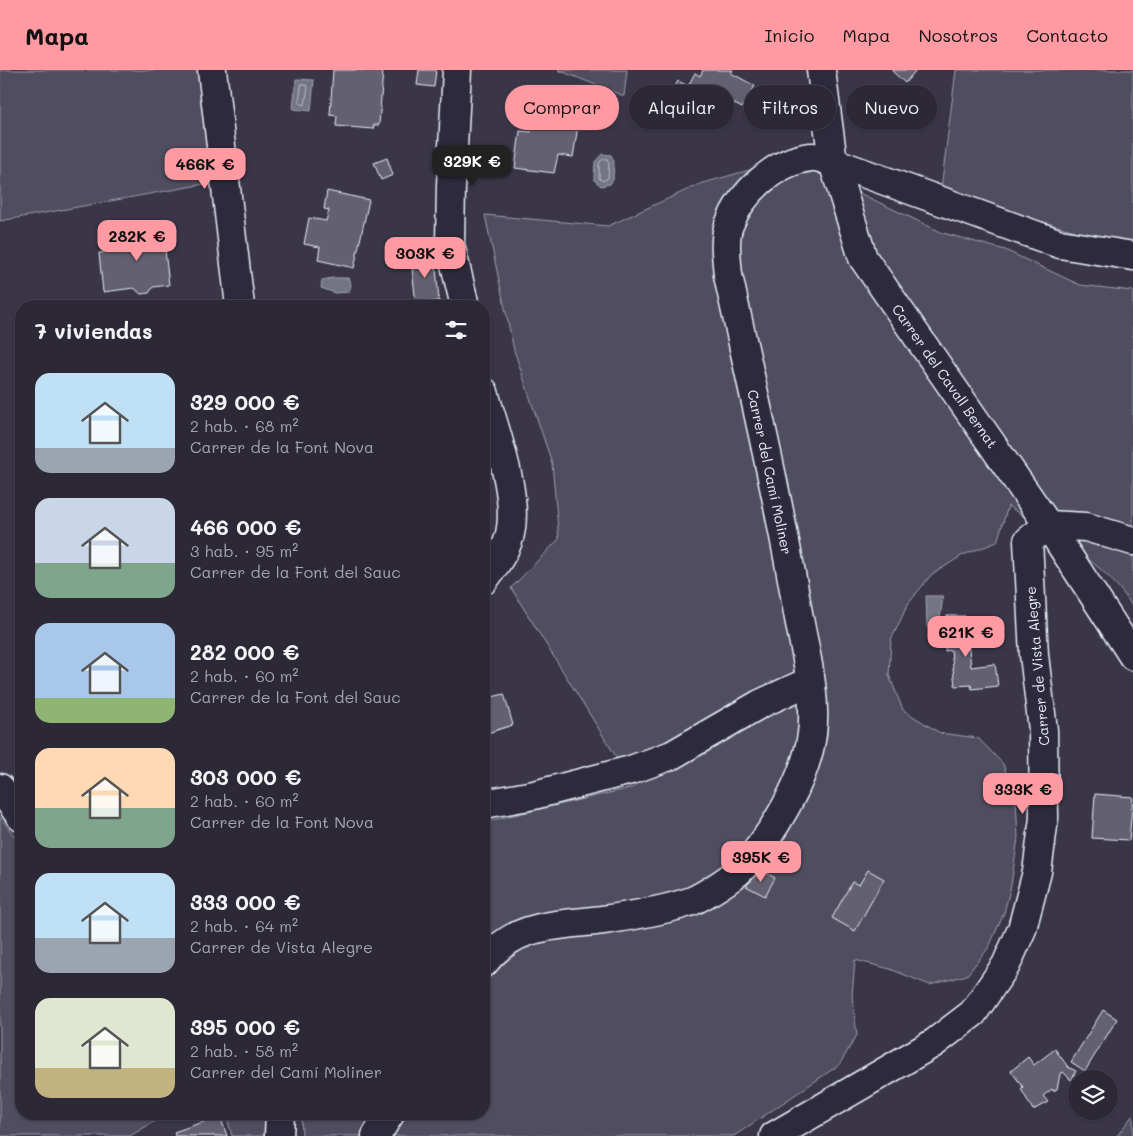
<!DOCTYPE html>
<html lang="es">
<head>
<meta charset="utf-8">
<style>
	:root { --surface:#2c2836; --page:#34303e; --text:#f1f3f6; --muted:#a6a6ad; --line:#484451; --accent:#ff9aa2 }
	body { margin:0; font-family:Mali,sans-serif; background:var(--page); color:var(--text); height:100vh; display:flex; flex-direction:column; font-size:19px; white-space:nowrap }
	* { box-sizing:border-box; margin:0 }
	p { font-size:16px; color:var(--muted) }
	.icon { flex:none; width:28px; height:28px; fill:none; stroke:currentColor; stroke-width:2; stroke-linecap:round; stroke-linejoin:round }
	.map { position:relative; flex:1; overflow:hidden }
	.panel { position:absolute; left:15px; top:230px; width:475px; height:820px; display:flex; flex-direction:column; background:var(--surface); border-radius:20px; box-shadow:0 1px 4px #0004,0 0 0 1px var(--line) }
	.panel>* { flex:none }
	.top-card { position:absolute; left:505px; top:15px; width:475px; height:45px; display:flex; gap:10px }
	.controls { position:absolute; left:1068px; top:1000px; display:grid; gap:10px }
	.controls a { display:grid; place-items:center; width:50px; height:50px; border-radius:50%; background:var(--surface); box-shadow:0 1px 4px #0004,0 0 0 1px var(--line); font-size:25px }
	.price { position:absolute; translate:-50% -42px; padding:0 11px; border-radius:10px; background:var(--accent); color:#111; font-size:16px; line-height:32px; filter:drop-shadow(0 1px 2px #0008) }
	.price::after { content:''; position:absolute; left:50%; top:30px; width:15px; height:11px; margin-left:-8px; background:inherit; clip-path:polygon(0 0,100% 0,50% 100%) }
	.price.active { background:#222; color:#fff }
	ul { padding:0; list-style:none }
	li { display:flex; align-items:center; gap:15px; height:125px; padding:0 20px }
	li span { display:grid; place-items:center; flex:none; width:140px; height:100px; border-radius:15px; color:#555 }
	li>.icon { margin-inline-start:auto }
	span .icon { width:60px; height:60px; fill:#fffc; stroke-width:1 }
	li b { font-size:21px }
	h2 { display:flex; justify-content:space-between; align-items:center; height:60px; padding:0 20px; font-size:21px }
	.pill { padding:0 18px; border-radius:22px; background:var(--surface); box-shadow:0 1px 4px #0004,0 0 0 1px var(--line); font-size:18px; line-height:45px }
	.pill.active { background:var(--accent); color:#111 }
	header { display:flex; align-items:center; gap:30px; box-sizing:border-box; height:70px; padding:0 25px; background:var(--accent); color:#111 }
	header strong { font-size:24px }
	nav { display:flex; gap:28px; margin-inline-start:auto; font-size:18px }
	.map>svg:first-child { display:block }
	.green { fill:#504e5f; stroke:#9ca0ac }
	.water { fill:#737482; stroke:#a2a6b1 }
	.lines { fill:none; stroke-linecap:round; stroke-linejoin:round }
	.shore { stroke:#b9bfc9; stroke-width:1 }
	.building { fill:#636171; stroke:#e8f1f8 }
	.street-casing { stroke:#e8f1f8; stroke-width:31 }
	.street { stroke:#2f2a3d; stroke-width:28 }
	.labels { text-anchor:middle; dominant-baseline:central; stroke-width:4; stroke-linejoin:round; paint-order:stroke }
	.street-label { font-size:14px; fill:#e8f1f8; stroke:#2f2a3d }
</style>
</head>
<body>
<header>
<strong>Mapa</strong>
<nav><a>Inicio</a><a>Mapa</a><a>Nosotros</a><a>Contacto</a></nav>
</header>
<div class="map">
<svg width="1133" height="1066" viewBox="0 0 1133 1066">
	<rect width="100%" height="100%" fill="#3a3648"/>
	<filter id="ink" filterUnits="userSpaceOnUse"><feTurbulence type="fractalNoise" baseFrequency=".02" numOctaves="2"/><feDisplacementMap in="SourceGraphic" scale="10" xChannelSelector="R" yChannelSelector="G"/><feConvolveMatrix kernelMatrix="1 2 1 2 8 2 1 2 1" color-interpolation-filters="sRGB"/></filter>
	<g filter="url(#ink)">
		<g class="green">
			<path d="M0 0H198L210 113 0 151Z"/>
			<path d="M558 0H627L624 26Z"/>
			<path d="M956 0H1133V174C1067 162 1005 140 941 119Z"/>
			<path d="M788 89 943 163 1005 180 1080 215 1133 221V538C1109 494 1049 463 1008 436L997 472 963 485 931 505 908 534 891 570 889 605 903 640 940 663 978 668 1003 694 1016 730 1018 768 1011 815 1004 843 989 877 967 905 930 915 890 899 855 890 852 926 857 965 839 995 734 1066H302L301 1044H484V752L635 717 511 518 559 469 552 393 514 280 485 145 608 156 700 114Z"/>
			<path d="M0 747 21 775V1044H177L155 1051 130 1066H0Z"/>
			<path d="M226 1044H265L264 1066H232Z"/>
			<path d="M1133 1045V1066H1117Z"/>
		</g>
		<g class="water">
			<path d="M296 9 314 10 311 41 293 39Z"/>
			<path d="M602 84 611 85 614 91 613 110 610 114 601 116 594 110 595 92Z"/>
			<path d="M333 208H348L351 215 349 222 335 223 321 218 322 210Z"/>
			<path d="M926 526H943L939 557H927Z"/>
		</g>
		<g class="lines">
			<g class="shore">
				<path d="M302 14 308 16 305 35 299 33Z"/>
				<path d="M607 89 609 93 608 108 603 111 599 108V93L602 90Z"/>
			</g>
		</g>
		<g class="building">
			<path d="M333 0H383L379 55H374L373 59 336 56 337 46 330 45Z"/>
			<path d="M419 0H436L434 17 417 15Z"/>
			<path d="M703 0H733L731 3 755 16 742 38 718 25 710 39 693 32 690 39 669 28 678 11 688 16 695 3 700 6Z"/>
			<path d="M891 0H916L905 13Z"/>
			<path d="M540 30 581 37 573 87 558 85 554 103 515 98 520 61 531 62Z"/>
			<path d="M387 88 393 105 381 110 374 93Z"/>
			<path d="M327 121 369 130 354 198 318 190 320 177 304 174 309 148 326 151 329 140 324 139Z"/>
			<path d="M162 154 169 215 153 217 149 223 141 224 134 218 103 222 99 183 128 179 126 158Z"/>
			<path d="M419 183 435 186 439 231 416 234 412 198Z"/>
			<path d="M21 388V402H20L19 389Z"/>
			<path d="M947 546H965L971 597 995 594 998 616 972 619 971 615 955 616 951 580 945 581Z"/>
			<path d="M504 624 513 655 484 664V629Z"/>
			<path d="M1095 724 1133 727 1129 770 1092 768Z"/>
			<path d="M761 800 775 808 765 826 746 816Z"/>
			<path d="M868 800 884 809 855 861 832 848 852 812 859 815Z"/>
			<path d="M1103 940 1117 949 1085 1001 1071 992Z"/>
			<path d="M1055 979 1068 997 1076 1001 1071 1010 1063 1002 1060 1004 1057 1019 1053 1021 1052 1019 1043 1026 1048 1032 1033 1040 1021 1019 1023 1017 1011 1001 1028 987 1034 995Z"/>
			<path d="M220 1046 227 1066H175L174 1062Z"/>
		</g>
		<g class="lines">
			<g class="street-casing">
				<g id="street">
					<path d="M212 0 240 236"/>
					<path d="M457 0 451 115 450 174 465 236"/>
					<path d="M821 0 833 92 863 188 1048 455 1133 586"/>
					<path d="M484 322C495 362 522 431 508 471 503 485 493 498 484 510"/>
					<path d="M0 718 21 747"/>
					<path d="M484 734 534 725 631 700 672 685 760 634 810 611"/>
					<path d="M484 893C516 852 556 856 603 850 631 846 664 841 692 831 704 826 732 808 741 799 772 767 806 709 812 664 817 625 805 582 798 543 779 430 752 317 728 205 727 190 723 170 729 155 741 123 775 91 811 87 817 86 826 90 833 92L1060 174 1133 186"/>
					<path d="M279 1066 280 1044"/>
					<path d="M376 1066 390 1044"/>
					<path d="M774 1066 934 973 973 943 1006 895 1022 859 1037 802 1044 748 1043 660 1034 585 1028 471 1048 455 1086 457 1133 471"/>
				</g>
			</g>
			<use href="#street" class="street"/>
		</g>
	</g>
	<g class="labels">
		<g class="street-label">
			<text transform="translate(945 306) rotate(55)">Carrer del Cavall Bernat</text>
			<text transform="translate(770 402) rotate(78)">Carrer del Camí Moliner</text>
			<text transform="translate(1037 596) rotate(-95)">Carrer de Vista Alegre</text>
		</g>
	</g>
</svg>
<div class="controls">
<a><svg class="icon" aria-label="layers" viewBox="0 0 24 24"><path d="M12 4l9 5-9 5-9-5zM3 14l9 5 9-5"/></svg></a>
</div>
<b class="price active" style="left:472px;top:117px">329K €</b>
<b class="price" style="left:205px;top:120px">466K €</b>
<b class="price" style="left:137px;top:192px">282K €</b>
<b class="price" style="left:425px;top:209px">303K €</b>
<b class="price" style="left:966px;top:588px">621K €</b>
<b class="price" style="left:1023px;top:745px">333K €</b>
<b class="price" style="left:761px;top:813px">395K €</b>
<div class="top-card">
<a class="pill active">Comprar</a>
<a class="pill">Alquilar</a>
<a class="pill">Filtros</a>
<a class="pill">Nuevo</a>
</div>
<section class="panel">
<h2>7 viviendas<svg class="icon" aria-label="filters" viewBox="0 0 24 24"><path d="M4 7h16M4 17h16"/><circle cx="9" cy="7" r="2"/><circle cx="15" cy="17" r="2"/></svg></h2>
<ul>
<li><span style="background:linear-gradient(#bfe0f5 75%,#9aa5b1 0)"><svg class="icon" aria-label="home" viewBox="0 0 24 24"><path d="M3 11l9-7 9 7M6 9v11h12V9"/></svg></span><div><b>329 000 €</b><p>2 hab. · 68 m²</p><p>Carrer de la Font Nova</p></div></li>
<li><span style="background:linear-gradient(#c9d6e8 65%,#7fa58c 0)"><svg class="icon" aria-label="home" viewBox="0 0 24 24"><path d="M3 11l9-7 9 7M6 9v11h12V9"/></svg></span><div><b>466 000 €</b><p>3 hab. · 95 m²</p><p>Carrer de la Font del Sauc</p></div></li>
<li><span style="background:linear-gradient(#a9c7e8 75%,#8fb573 0)"><svg class="icon" aria-label="home" viewBox="0 0 24 24"><path d="M3 11l9-7 9 7M6 9v11h12V9"/></svg></span><div><b>282 000 €</b><p>2 hab. · 60 m²</p><p>Carrer de la Font del Sauc</p></div></li>
<li><span style="background:linear-gradient(#ffd9b3 60%,#7fa58c 0)"><svg class="icon" aria-label="home" viewBox="0 0 24 24"><path d="M3 11l9-7 9 7M6 9v11h12V9"/></svg></span><div><b>303 000 €</b><p>2 hab. · 60 m²</p><p>Carrer de la Font Nova</p></div></li>
<li><span style="background:linear-gradient(#bfe0f5 65%,#9aa5b1 0)"><svg class="icon" aria-label="home" viewBox="0 0 24 24"><path d="M3 11l9-7 9 7M6 9v11h12V9"/></svg></span><div><b>333 000 €</b><p>2 hab. · 64 m²</p><p>Carrer de Vista Alegre</p></div></li>
<li><span style="background:linear-gradient(#dfe7d0 70%,#c2b280 0)"><svg class="icon" aria-label="home" viewBox="0 0 24 24"><path d="M3 11l9-7 9 7M6 9v11h12V9"/></svg></span><div><b>395 000 €</b><p>2 hab. · 58 m²</p><p>Carrer del Camí Moliner</p></div></li>
</ul>
</section>
</div>
</body>
</html>
